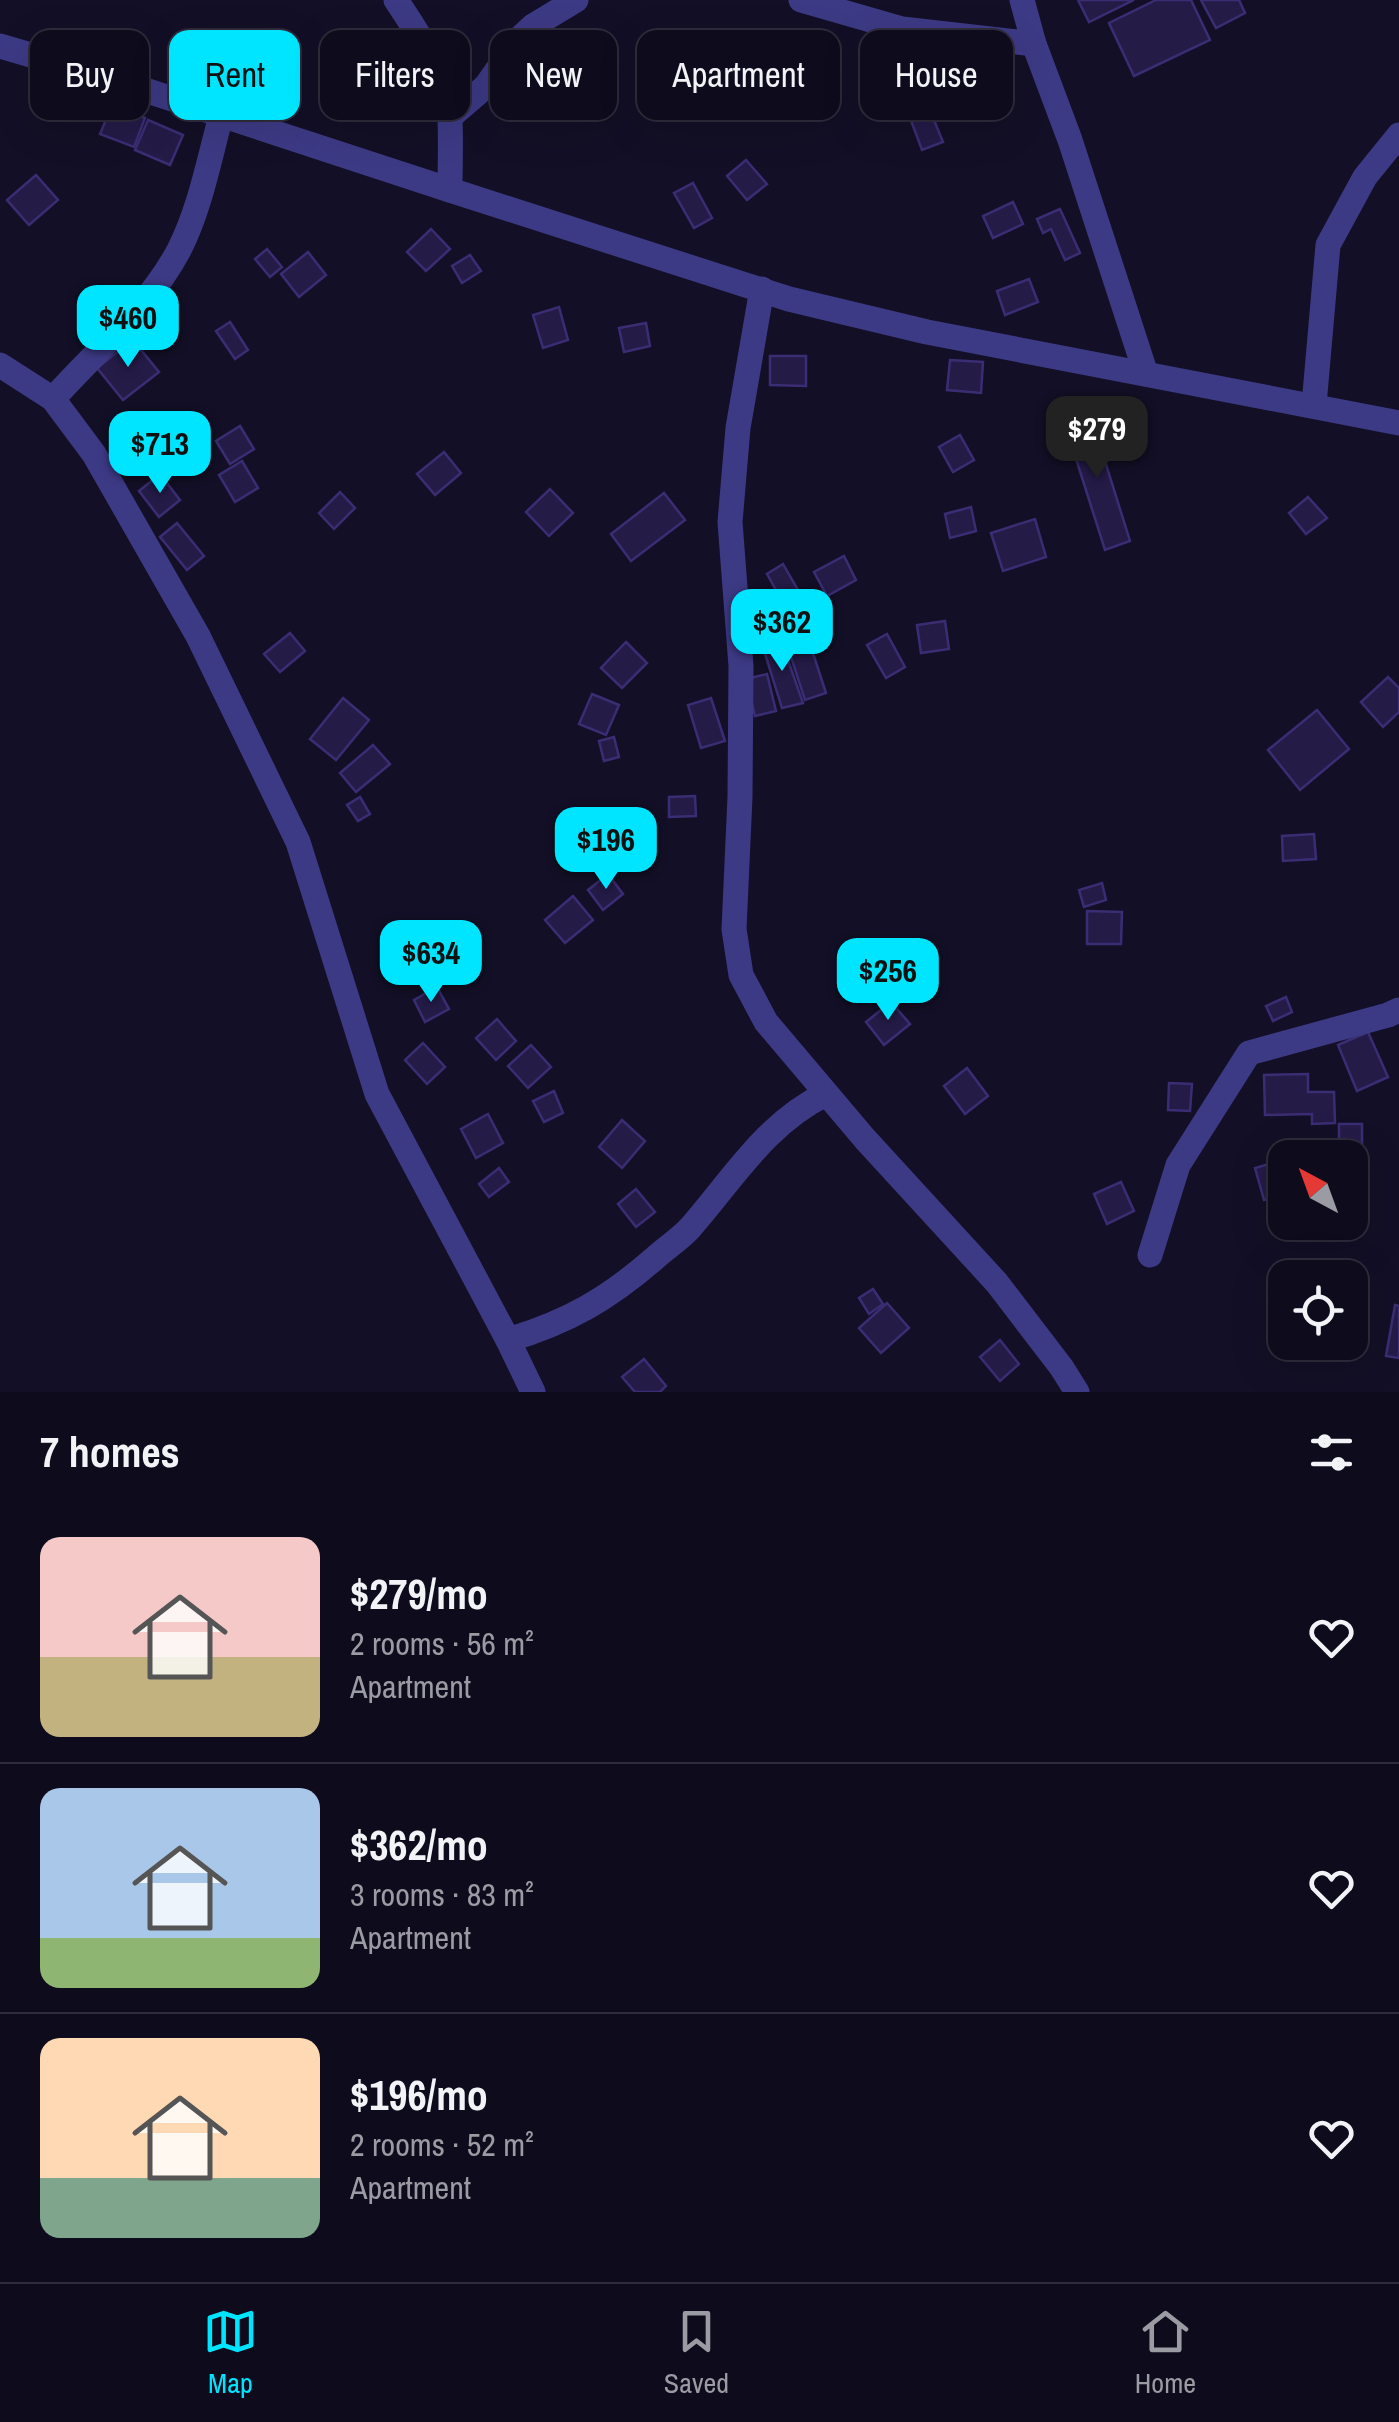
<!DOCTYPE html>
<html lang="en">
<head>
<meta charset="utf-8">
<style>
	:root { --surface:#0e0b1c; --page:#171425; --text:#f1f3f6; --muted:#9b9ba3; --line:#2e2b3b; --accent:#00e5ff }
	body { margin:0; font-family:"Archivo Narrow",sans-serif; background:var(--page); color:var(--text); height:100vh; display:flex; flex-direction:column; font-size:38px; white-space:nowrap }
	* { box-sizing:border-box; margin:0 }
	p { font-size:32px; color:var(--muted) }
	.icon { flex:none; width:55px; height:55px; fill:none; stroke:currentColor; stroke-width:2; stroke-linecap:round; stroke-linejoin:round }
	.map { position:relative; height:1392px; overflow:hidden }
	.details { display:flex; flex-direction:column; background:var(--surface); flex:1 }
	.details>* { flex:none }
	.hud { position:absolute; left:30px; top:30px; width:1340px; height:90px; display:flex; gap:20px }
	.needle { width:65px; rotate:319deg }
	.fabs { position:absolute; left:1268px; top:1140px; display:grid; gap:20px }
	.fabs a { display:grid; place-items:center; width:100px; height:100px; border-radius:20px; background:var(--surface); box-shadow:0 10px 40px #0002,0 0 0 2px var(--line); font-size:50px }
	.price { position:absolute; translate:-50% -85px; padding:0 22px; border-radius:20px; background:var(--accent); color:#111; font-size:32px; line-height:65px; filter:drop-shadow(0 2px 5px #0008) }
	.price::after { content:''; position:absolute; left:50%; top:60px; width:30px; height:22px; margin-left:-15px; background:inherit; clip-path:polygon(0 0,100% 0,50% 100%) }
	.price.active { background:#222; color:#fff }
	ul { padding:0; list-style:none }
	li { display:flex; align-items:center; gap:30px; height:250px; padding:0 40px }
	li+li { border-top:2px solid var(--line) }
	li span { display:grid; place-items:center; flex:none; width:280px; height:200px; border-radius:20px; color:#555 }
	li>.icon { margin-inline-start:auto }
	span .icon { width:120px; height:120px; fill:#fffc; stroke-width:1 }
	li b { font-size:42px }
	h2 { display:flex; justify-content:space-between; align-items:center; height:120px; padding:0 40px; font-size:42px }
	.tag { padding:0 35px; border-radius:20px; background:var(--surface); box-shadow:0 10px 40px #0002,0 0 0 2px var(--line); font-size:35px; line-height:90px }
	.tag.active { background:var(--accent); color:#111 }
	.menu { display:flex; justify-content:space-around; align-items:center; height:140px; border-top:2px solid var(--line); background:var(--surface); font-size:28px; color:var(--muted) }
	.menu a { display:grid; justify-items:center; gap:5px }
	.menu .active { color:var(--accent) }
	.map>svg:first-child { display:block }
	.building { fill:#241b47; stroke:#3b2d73; stroke-width:2.5 }
	.lines { fill:none; stroke-linecap:round; stroke-linejoin:round }
	.minor { stroke:#3d3a85; stroke-width:25 }
</style>
</head>
<body>
<div class="map">
<svg width="1399" height="1392" viewBox="0 0 1399 1392">
	<rect width="100%" height="100%" fill="#130f26"/>
	<g class="building">
		<path d="M1078 0H1134L1089 22Z"/>
		<path d="M1156 0H1191L1210 40 1134 76 1109 23Z"/>
		<path d="M1201 0H1239L1245 13 1216 28Z"/>
		<path d="M529 49 556 74 536 95 510 69Z"/>
		<path d="M941 51 945 79 903 87 898 58Z"/>
		<path d="M778 66 787 90 763 100 754 75Z"/>
		<path d="M686 79 693 109 661 117 652 88Z"/>
		<path d="M948 86 957 111 934 120 943 142 922 150 904 102Z"/>
		<path d="M112 105 145 118 134 147 100 134Z"/>
		<path d="M148 120 183 135 170 165 135 150Z"/>
		<path d="M746 160 767 184 747 200 727 176Z"/>
		<path d="M36 175 58 200 29 225 7 200Z"/>
		<path d="M693 183 712 218 694 228 674 193Z"/>
		<path d="M1013 202 1023 224 993 238 983 216Z"/>
		<path d="M1060 209 1080 253 1065 260 1051 229 1043 233 1037 219Z"/>
		<path d="M431 229 450 249 426 271 407 252Z"/>
		<path d="M267 249 282 267 270 277 255 259Z"/>
		<path d="M308 252 326 275 299 297 281 274Z"/>
		<path d="M470 255 481 271 462 283 452 266Z"/>
		<path d="M1029 279 1038 302 1005 315 997 291Z"/>
		<path d="M559 307 568 340 543 348 533 315Z"/>
		<path d="M230 322 248 350 235 359 216 331Z"/>
		<path d="M646 323 650 346 624 352 619 328Z"/>
		<path d="M133 340 159 372 123 400 97 368Z"/>
		<path d="M770 356H806V386L770 385Z"/>
		<path d="M950 360 983 362 981 393 947 390Z"/>
		<path d="M1090 413 1130 541 1105 550 1064 421Z"/>
		<path d="M240 426 254 449 230 464 216 441Z"/>
		<path d="M960 435 974 460 953 472 939 447Z"/>
		<path d="M444 452 461 473 435 495 417 474Z"/>
		<path d="M242 461 258 488 235 502 219 475Z"/>
		<path d="M160 474 180 500 159 517 139 491Z"/>
		<path d="M550 489 573 513 549 536 526 512Z"/>
		<path d="M340 492 355 508 334 529 319 513Z"/>
		<path d="M664 493 685 520 631 561 611 534Z"/>
		<path d="M1308 497 1327 518 1306 534 1289 513Z"/>
		<path d="M971 507 976 531 950 538 945 514Z"/>
		<path d="M1035 519 1046 557 1003 571 991 533Z"/>
		<path d="M177 523 204 556 187 570 160 537Z"/>
		<path d="M844 556 856 580 827 596 814 572Z"/>
		<path d="M783 564 802 597 785 606 767 574Z"/>
		<path d="M799 610 826 693 805 700 778 617Z"/>
		<path d="M945 621 949 649 921 653 917 625Z"/>
		<path d="M290 633 305 651 280 672 264 654Z"/>
		<path d="M887 634 905 667 886 678 867 645Z"/>
		<path d="M781 640 803 703 782 708 762 644Z"/>
		<path d="M626 642 647 663 622 688 601 668Z"/>
		<path d="M767 674 776 711 755 716 746 679Z"/>
		<path d="M1388 677 1399 688V712L1383 727 1361 702Z"/>
		<path d="M592 694 619 705 606 735 579 724Z"/>
		<path d="M343 698 369 720 336 760 310 739Z"/>
		<path d="M711 698 725 741 701 748 688 705Z"/>
		<path d="M1317 710 1349 749 1300 790 1268 750Z"/>
		<path d="M614 737 619 757 604 761 599 741Z"/>
		<path d="M373 745 390 764 356 792 340 773Z"/>
		<path d="M695 796 696 816 669 817V797Z"/>
		<path d="M360 797 370 814 358 821 347 805Z"/>
		<path d="M1314 834 1316 859 1283 861 1282 836Z"/>
		<path d="M608 874 623 894 603 910 588 890Z"/>
		<path d="M1102 883 1106 900 1084 907 1079 890Z"/>
		<path d="M573 896 593 920 565 943 545 920Z"/>
		<path d="M1087 911 1122 912 1121 944H1087Z"/>
		<path d="M437 987 449 1009 425 1022 414 1000Z"/>
		<path d="M1286 997 1292 1012 1273 1021 1266 1006Z"/>
		<path d="M891 1002 910 1024 884 1045 866 1022Z"/>
		<path d="M497 1019 516 1041 496 1060 476 1038Z"/>
		<path d="M1368 1032 1388 1077 1357 1091 1338 1045Z"/>
		<path d="M423 1043 445 1067 427 1084 405 1060Z"/>
		<path d="M531 1045 551 1067 528 1088 508 1066Z"/>
		<path d="M967 1068 988 1096 965 1114 944 1086Z"/>
		<path d="M1308 1074V1092H1334L1335 1123 1312 1124V1114L1265 1115 1264 1075Z"/>
		<path d="M1169 1083 1192 1084 1190 1111 1168 1110Z"/>
		<path d="M554 1091 563 1113 544 1122 533 1101Z"/>
		<path d="M488 1114 503 1143 476 1158 461 1129Z"/>
		<path d="M622 1120 645 1141 622 1168 599 1147Z"/>
		<rect x="1339" y="1124" width="23" height="25"/>
		<path d="M1283 1160 1285 1194 1264 1200 1255 1168Z"/>
		<path d="M499 1168 509 1182 489 1197 479 1184Z"/>
		<path d="M1121 1182 1134 1211 1107 1224 1094 1194Z"/>
		<path d="M636 1189 655 1212 636 1227 618 1204Z"/>
		<path d="M873 1289 883 1304 869 1314 859 1298Z"/>
		<path d="M887 1303 909 1328 881 1353 859 1328Z"/>
		<path d="M1395 1305 1399 1306V1358L1386 1356Z"/>
		<path d="M1000 1340 1019 1364 1000 1381 980 1357Z"/>
		<path d="M644 1359 666 1386 660 1392H635L622 1377Z"/>
	</g>
	<g class="lines">
		<g class="minor">
			<path d="M396 0C420 36 447 75 450 120 451 143 450 167 450 190L789 299 927 332 1399 423"/>
			<path d="M801 0 902 29 1034 44"/>
			<path d="M1022 0 1034 44 1070 140 1146 374"/>
			<path d="M0 46 102 76 450 190"/>
			<path d="M450 117 486 86 519 39 533 26 576 0"/>
			<path d="M762 289 738 428 730 522 741 666 740 797 734 929 741 975 766 1022 865 1139 997 1283 1062 1368 1077 1392"/>
			<path d="M0 365 53 399 94 454 198 636 298 842 377 1094 508 1340 533 1392"/>
			<path d="M53 399C95 352 149 307 179 250 200 209 209 160 221 116"/>
			<path d="M1314 405 1328 245 1365 177 1399 135"/>
			<path d="M1150 1255 1178 1165 1249 1053 1388 1015 1399 1010"/>
			<path d="M508 1340C568 1322 608 1299 655 1258 666 1248 680 1239 690 1228 733 1179 766 1123 826 1094"/>
		</g>
	</g>
</svg>
<div class="fabs">
<a><svg class="needle" viewBox="-14 -14 28 28"><path d="M0-13l5 13h-10z" fill="#e53935"/><path d="M0 13l5-13h-10z" fill="#9b9ba3"/></svg></a>
<a><svg class="icon" aria-label="locate" viewBox="0 0 24 24"><circle cx="12" cy="12" r="6"/><path d="M12 2v4M12 18v4M2 12h4M18 12h4"/></svg></a>
</div>
<b class="price" style="left:128px;top:370px">$460</b>
<b class="price active" style="left:1097px;top:481px">$279</b>
<b class="price" style="left:160px;top:496px">$713</b>
<b class="price" style="left:782px;top:674px">$362</b>
<b class="price" style="left:606px;top:892px">$196</b>
<b class="price" style="left:431px;top:1005px">$634</b>
<b class="price" style="left:888px;top:1023px">$256</b>
<div class="hud">
<a class="tag">Buy</a>
<a class="tag active">Rent</a>
<a class="tag">Filters</a>
<a class="tag">New</a>
<a class="tag">Apartment</a>
<a class="tag">House</a>
</div>
</div>
<section class="details">
<h2>7 homes<svg class="icon" aria-label="filters" viewBox="0 0 24 24"><path d="M4 7h16M4 17h16"/><circle cx="9" cy="7" r="2"/><circle cx="15" cy="17" r="2"/></svg></h2>
<ul>
<li><span style="background:linear-gradient(#f6c9c9 60%,#c2b280 0)"><svg class="icon" aria-label="home" viewBox="0 0 24 24"><path d="M3 11l9-7 9 7M6 9v11h12V9"/></svg></span><div><b>$279/mo</b><p>2 rooms · 56 m²</p><p>Apartment</p></div><svg class="icon" aria-label="heart" viewBox="0 0 24 24"><path d="M12 20l-8-8c-3-5 5-10 8-4 3-6 11-1 8 4z"/></svg></li>
<li><span style="background:linear-gradient(#a9c7e8 75%,#8fb573 0)"><svg class="icon" aria-label="home" viewBox="0 0 24 24"><path d="M3 11l9-7 9 7M6 9v11h12V9"/></svg></span><div><b>$362/mo</b><p>3 rooms · 83 m²</p><p>Apartment</p></div><svg class="icon" aria-label="heart" viewBox="0 0 24 24"><path d="M12 20l-8-8c-3-5 5-10 8-4 3-6 11-1 8 4z"/></svg></li>
<li><span style="background:linear-gradient(#ffd9b3 70%,#7fa58c 0)"><svg class="icon" aria-label="home" viewBox="0 0 24 24"><path d="M3 11l9-7 9 7M6 9v11h12V9"/></svg></span><div><b>$196/mo</b><p>2 rooms · 52 m²</p><p>Apartment</p></div><svg class="icon" aria-label="heart" viewBox="0 0 24 24"><path d="M12 20l-8-8c-3-5 5-10 8-4 3-6 11-1 8 4z"/></svg></li>
</ul>
</section>
<nav class="menu">
<a class="active"><svg class="icon" aria-label="map" viewBox="0 0 24 24"><path d="M3 6l6-2 6 2 6-2v14l-6 2-6-2-6 2zM9 4v14M15 6v14"/></svg>Map</a>
<a><svg class="icon" aria-label="saved" viewBox="0 0 24 24"><path d="M7 4h10v16l-5-4-5 4z"/></svg>Saved</a>
<a><svg class="icon" aria-label="home" viewBox="0 0 24 24"><path d="M3 11l9-7 9 7M6 9v11h12V9"/></svg>Home</a>
</nav>
</body>
</html>
